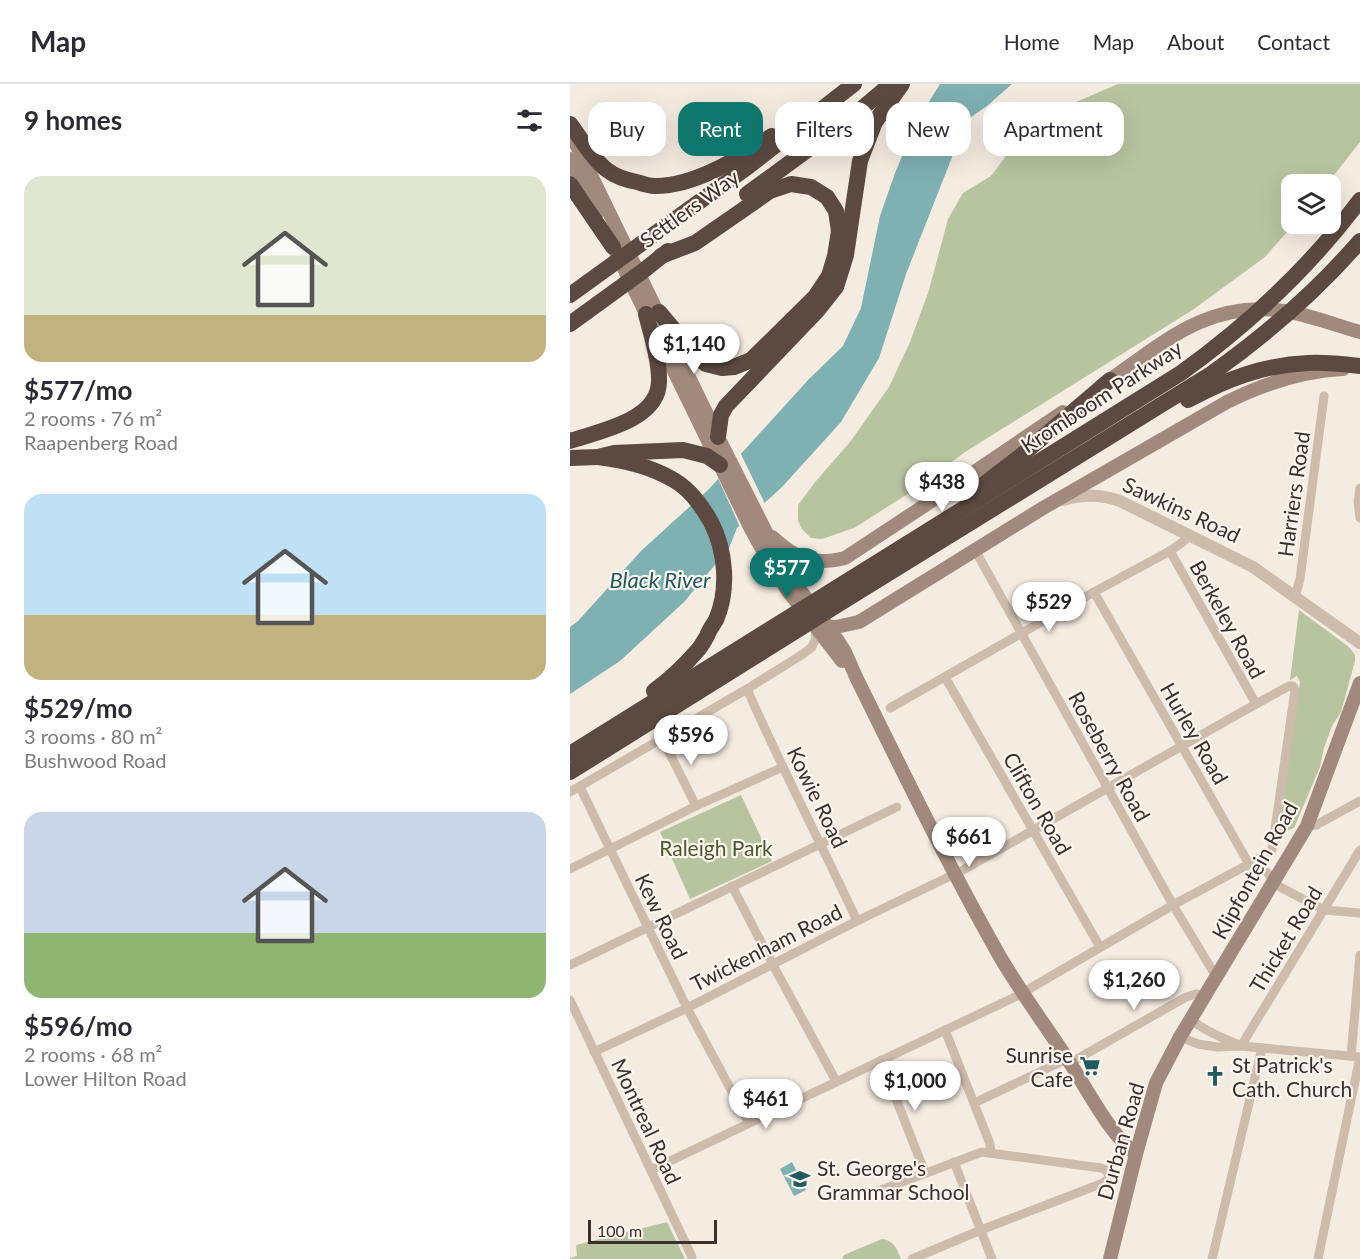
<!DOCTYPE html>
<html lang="en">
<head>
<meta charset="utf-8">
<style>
	:root { --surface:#fff; --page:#f7f7f7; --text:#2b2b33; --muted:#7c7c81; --line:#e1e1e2; --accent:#0f766e }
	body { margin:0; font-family:Lato,sans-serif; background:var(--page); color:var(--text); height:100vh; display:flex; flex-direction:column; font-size:22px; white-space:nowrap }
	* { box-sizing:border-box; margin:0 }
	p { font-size:20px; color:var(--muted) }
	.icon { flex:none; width:33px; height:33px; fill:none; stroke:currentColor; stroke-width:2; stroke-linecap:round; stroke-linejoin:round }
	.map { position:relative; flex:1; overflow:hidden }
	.drawer { display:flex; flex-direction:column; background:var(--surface); width:570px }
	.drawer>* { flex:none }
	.banner { position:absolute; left:18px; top:18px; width:570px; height:54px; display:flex; gap:12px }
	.tools { position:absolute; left:711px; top:90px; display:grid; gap:12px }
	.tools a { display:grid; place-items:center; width:60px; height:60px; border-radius:12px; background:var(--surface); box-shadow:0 6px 24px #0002; font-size:30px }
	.scale { position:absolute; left:18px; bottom:15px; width:129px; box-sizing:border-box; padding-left:6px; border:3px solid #3b302b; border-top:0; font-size:16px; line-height:21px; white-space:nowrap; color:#3b302b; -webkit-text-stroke:4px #fbf5ee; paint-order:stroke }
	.price { position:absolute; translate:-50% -51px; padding:0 14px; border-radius:21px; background:#fff; color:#222; font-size:20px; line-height:39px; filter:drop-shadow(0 2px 3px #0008) }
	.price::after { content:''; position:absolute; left:50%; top:36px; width:18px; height:14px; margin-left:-9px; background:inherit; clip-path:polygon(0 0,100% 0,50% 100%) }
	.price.selected { background:var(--accent); color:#fff }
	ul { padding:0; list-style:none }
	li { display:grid; align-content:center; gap:12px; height:318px; padding:0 24px }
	li span { display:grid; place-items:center; height:186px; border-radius:18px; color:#555 }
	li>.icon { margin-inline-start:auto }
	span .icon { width:108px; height:108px; fill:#fffc; stroke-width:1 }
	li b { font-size:26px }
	h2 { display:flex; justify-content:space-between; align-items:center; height:72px; padding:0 24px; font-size:26px }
	.pill { padding:0 21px; border-radius:18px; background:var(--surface); box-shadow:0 6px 24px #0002; font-size:21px; line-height:54px }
	.pill.selected { background:var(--accent); color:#fff }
	header { display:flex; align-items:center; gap:36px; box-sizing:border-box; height:84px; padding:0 30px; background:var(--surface); border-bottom:2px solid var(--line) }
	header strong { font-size:28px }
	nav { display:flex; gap:33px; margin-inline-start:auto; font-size:21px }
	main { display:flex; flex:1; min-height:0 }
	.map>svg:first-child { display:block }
	.green { fill:#b8c4a0 }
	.water { fill:#7fb0b2 }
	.pier { fill:#f4ebe1 }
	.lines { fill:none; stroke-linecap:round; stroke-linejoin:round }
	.minor { stroke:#cdbbac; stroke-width:9 }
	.tertiary { stroke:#cdbbac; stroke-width:12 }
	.secondary { stroke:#a18a7d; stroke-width:14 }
	.motorway { stroke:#5c4a42; stroke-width:16 }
	.labels { text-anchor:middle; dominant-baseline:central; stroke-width:4.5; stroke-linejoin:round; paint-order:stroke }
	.street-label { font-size:21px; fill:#3b302b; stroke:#fbf5ee }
	.park-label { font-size:21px; fill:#4a5a2e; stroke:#fbf5ee }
	.poi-label { font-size:21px; fill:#3b302b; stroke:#fbf5ee; text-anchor:start }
	.water-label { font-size:22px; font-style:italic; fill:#1f5a5e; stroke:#fbf5ee }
</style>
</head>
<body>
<header>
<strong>Map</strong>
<nav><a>Home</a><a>Map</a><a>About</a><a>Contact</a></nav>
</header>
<main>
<section class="drawer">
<h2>9 homes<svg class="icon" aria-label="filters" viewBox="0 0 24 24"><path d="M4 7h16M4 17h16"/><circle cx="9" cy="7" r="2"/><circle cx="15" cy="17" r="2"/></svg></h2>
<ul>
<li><span style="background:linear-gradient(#dfe7d0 75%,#c2b280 0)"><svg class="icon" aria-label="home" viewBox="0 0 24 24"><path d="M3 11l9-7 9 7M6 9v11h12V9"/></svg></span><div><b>$577/mo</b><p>2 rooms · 76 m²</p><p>Raapenberg Road</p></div></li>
<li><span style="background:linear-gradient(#bfe0f5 65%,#c2b280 0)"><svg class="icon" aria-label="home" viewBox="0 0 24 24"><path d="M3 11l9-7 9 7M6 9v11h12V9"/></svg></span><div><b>$529/mo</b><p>3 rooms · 80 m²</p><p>Bushwood Road</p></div></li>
<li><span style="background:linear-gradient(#c9d6e8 65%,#8fb573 0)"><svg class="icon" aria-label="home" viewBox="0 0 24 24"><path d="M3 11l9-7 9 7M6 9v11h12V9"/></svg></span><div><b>$596/mo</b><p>2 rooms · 68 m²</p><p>Lower Hilton Road</p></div></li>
</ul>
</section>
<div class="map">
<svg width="790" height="1175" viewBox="0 0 790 1175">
	<rect width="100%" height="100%" fill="#f4ebe1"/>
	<g class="green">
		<path d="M548 0H790V58L757 100H722V140H724L695 173 624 225 395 368 344 406 284 444 252 455 241 454 232 445 228 437V421L246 397 280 358 319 303 340 258 359 206 378 135 393 109 421 92 450 53 466 42 477 37 499 21Z"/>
		<path d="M729 526 779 563 785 571V577L771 628 762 642 754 664 750 683 724 744 706 751 730 598 727 592 720 596Z"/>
		<path d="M171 711 202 777 120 815 90 748Z"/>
		<path d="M97 1138 115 1175H0V1174L7 1172 6 1161Z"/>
		<path d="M312 1155C324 1156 327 1165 331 1175H272L274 1171Z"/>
	</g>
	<g class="water">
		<path d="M370 0H442L417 22 401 33 388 58 336 190 309 274 271 338 212 403 167 444 159 464 114 518 50 577 0 610V543L8 537 71 467 139 405 239 295 273 262 291 224 310 132 325 89 346 39Z"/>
		<path d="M222 1078 236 1106 224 1112 210 1085Z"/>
	</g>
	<path class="pier" d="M170 368 196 422 179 438 170 443 147 392Z"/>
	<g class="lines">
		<g class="minor">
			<path d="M790 404 788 418 790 434"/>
			<path d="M405 466 603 821 647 894"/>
			<path d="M600 467 686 620"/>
			<path d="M524 508 679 780C700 785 697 791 710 803L754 826 790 829"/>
			<path d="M725 513 730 495 754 312"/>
			<path d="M375 593 530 863"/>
			<path d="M177 605C211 683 251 759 287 837"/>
			<path d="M320 624 524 508 600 467 614 457 619 452"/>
			<path d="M92 654 126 722"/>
			<path d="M10 703 117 924 179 1039"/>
			<path d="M0 708 177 605 233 570 242 563 246 554 245 543"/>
			<path d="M737 742 746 741 790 717"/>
			<path d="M0 785 126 722 213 683"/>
			<path d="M162 802 203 881 266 997"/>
			<path d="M0 881 327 723"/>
			<path d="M0 916 122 1173"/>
			<path d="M621 935C634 947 653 954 669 961"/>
			<path d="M375 946 420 1060 421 1069"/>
			<path d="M610 953 628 960 647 963 671 962 790 973 748 1175"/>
			<path d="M671 962 790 766"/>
			<path d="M24 968 117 924 287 837 393 786 686 620 719 602H723L725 606 702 766 679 780 603 821 447 912 81 1086"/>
			<path d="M781 972 790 871"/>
			<path d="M311 976 355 1089"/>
			<path d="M500 979 616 913 626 910 636 912"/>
			<path d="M404 1019 497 975"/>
			<path d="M384 1078 422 1175"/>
			<path d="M311 1106 412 1068 531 1084 536 1086 539 1091 538 1095 533 1099 411 1146 342 1175"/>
			<path d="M642 1175 692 964"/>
		</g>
		<path class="tertiary" d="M493 416C513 410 531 410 550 417L683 483 790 559"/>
		<g class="secondary">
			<path d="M3 54 148 353 199 454 227 502 268 557 275 568 287 595C333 688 378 781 429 871 451 909 478 945 502 982 518 1007 542 1053 566 1070"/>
			<path d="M0 75 27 129"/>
			<path d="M46 168 181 445 196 472 218 507 272 577"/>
			<path d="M531 302C591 261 637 215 714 227 740 231 765 241 790 248"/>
			<path d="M202 453C226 475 242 482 275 474L363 416 493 328"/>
			<path d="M253 542 266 543 289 538 473 424 657 318C693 300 733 287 773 285"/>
			<path d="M540 1175 566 1070 586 999 610 953 737 742 790 599"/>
		</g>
		<g class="motorway">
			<path d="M0 40C10 53 24 77 37 86 46 93 56 96 67 98 73 100 79 102 85 102 126 102 169 74 202 52"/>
			<path d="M0 100 43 163"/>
			<path d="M177 110 277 37 321 0"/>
			<path d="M0 211 179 82 284 0"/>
			<path d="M89 228 110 253 120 268 136 280 152 284 164 283 181 276 245 213 259 192 265 172 269 147 266 127 257 113 241 103 221 100 200 107 125 159 91 172"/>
			<path d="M0 240 73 187 98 167"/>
			<path d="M618 316C657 295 693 281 738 279 755 278 773 280 790 282"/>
			<path d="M148 353 151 331 156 322 247 227 266 203 276 171 290 77 305 38 332 0"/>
			<path d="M0 357C30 347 91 336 89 295 89 273 81 251 76 230"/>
			<path d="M28 373C54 376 79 382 102 395 119 404 132 422 141 438 156 467 159 506 146 536 143 541 139 546 137 552 134 557 131 563 127 567 114 582 99 596 84 607"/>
			<path d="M0 374 28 373 44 369 113 366 137 372 150 381"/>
			<path d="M402 409 452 371 540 296"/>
			<path d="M0 670 611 289C679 240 740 183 790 116"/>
			<path d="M0 688 272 518 641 290C696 251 746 208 790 157"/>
		</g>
	</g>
	<defs>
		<g id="supermarket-bare" transform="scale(1.62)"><path d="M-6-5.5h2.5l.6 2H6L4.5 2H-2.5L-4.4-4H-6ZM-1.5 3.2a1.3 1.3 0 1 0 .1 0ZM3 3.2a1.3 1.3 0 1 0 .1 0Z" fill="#1f5a5e" stroke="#fbf5ee" stroke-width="2.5" paint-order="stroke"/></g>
		<g id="church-bare" transform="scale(1.62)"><path d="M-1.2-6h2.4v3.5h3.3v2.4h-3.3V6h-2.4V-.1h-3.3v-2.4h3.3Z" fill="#1f5a5e" stroke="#fbf5ee" stroke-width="2.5" paint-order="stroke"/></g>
		<g id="school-bare" transform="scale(1.62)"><path d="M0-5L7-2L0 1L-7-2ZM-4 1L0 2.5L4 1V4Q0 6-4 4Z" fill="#1f5a5e" stroke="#fbf5ee" stroke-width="2.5" paint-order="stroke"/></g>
	</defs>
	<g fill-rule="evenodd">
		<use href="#supermarket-bare" x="520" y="982"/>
		<use href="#church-bare" x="645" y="992"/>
		<use href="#school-bare" x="230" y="1095"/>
	</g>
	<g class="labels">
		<g class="street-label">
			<text transform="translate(119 124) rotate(-36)">Settlers Way</text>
			<text transform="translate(531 312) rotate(-33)">Kromboom Parkway</text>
			<text transform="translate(723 410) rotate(-82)">Harriers Road</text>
			<text transform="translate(612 425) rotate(25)">Sawkins Road</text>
			<text transform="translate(658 535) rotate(61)">Berkeley Road</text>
			<text transform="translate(625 649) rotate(60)">Hurley Road</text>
			<text transform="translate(540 672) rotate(61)">Roseberry Road</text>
			<text transform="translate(248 713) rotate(64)">Kowie Road</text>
			<text transform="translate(468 719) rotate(60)">Clifton Road</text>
			<text transform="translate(684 786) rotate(-61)">Klipfontein Road</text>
			<text transform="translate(92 832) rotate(64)">Kew Road</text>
			<text transform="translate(715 855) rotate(-59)">Thicket Road</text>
			<text transform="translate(196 863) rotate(-27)">Twickenham Road</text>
			<text transform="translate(77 1037) rotate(65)">Montreal Road</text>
			<text transform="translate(550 1057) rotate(-74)">Durban Road</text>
		</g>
		<g class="park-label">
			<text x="146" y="763">Raleigh Park</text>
		</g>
		<g class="poi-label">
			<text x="503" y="970" text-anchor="end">Sunrise<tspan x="503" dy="24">Cafe</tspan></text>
			<text x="662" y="980">St Patrick's<tspan x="662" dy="24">Cath. Church</tspan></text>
			<text x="247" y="1083">St. George's<tspan x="247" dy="24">Grammar School</tspan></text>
		</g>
		<g class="water-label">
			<text x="90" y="495">Black River</text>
		</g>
	</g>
</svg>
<div class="tools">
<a><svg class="icon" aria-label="layers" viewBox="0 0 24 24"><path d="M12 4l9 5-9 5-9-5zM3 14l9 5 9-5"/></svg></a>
</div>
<div class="scale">100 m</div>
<b class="price" style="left:124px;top:291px">$1,140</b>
<b class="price" style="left:372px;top:429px">$438</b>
<b class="price selected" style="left:217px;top:515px">$577</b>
<b class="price" style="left:479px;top:549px">$529</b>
<b class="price" style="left:121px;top:682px">$596</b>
<b class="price" style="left:399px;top:784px">$661</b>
<b class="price" style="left:564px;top:927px">$1,260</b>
<b class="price" style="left:345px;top:1028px">$1,000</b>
<b class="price" style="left:196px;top:1046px">$461</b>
<div class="banner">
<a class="pill">Buy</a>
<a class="pill selected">Rent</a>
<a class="pill">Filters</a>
<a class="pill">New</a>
<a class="pill">Apartment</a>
</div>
</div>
</main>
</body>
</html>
